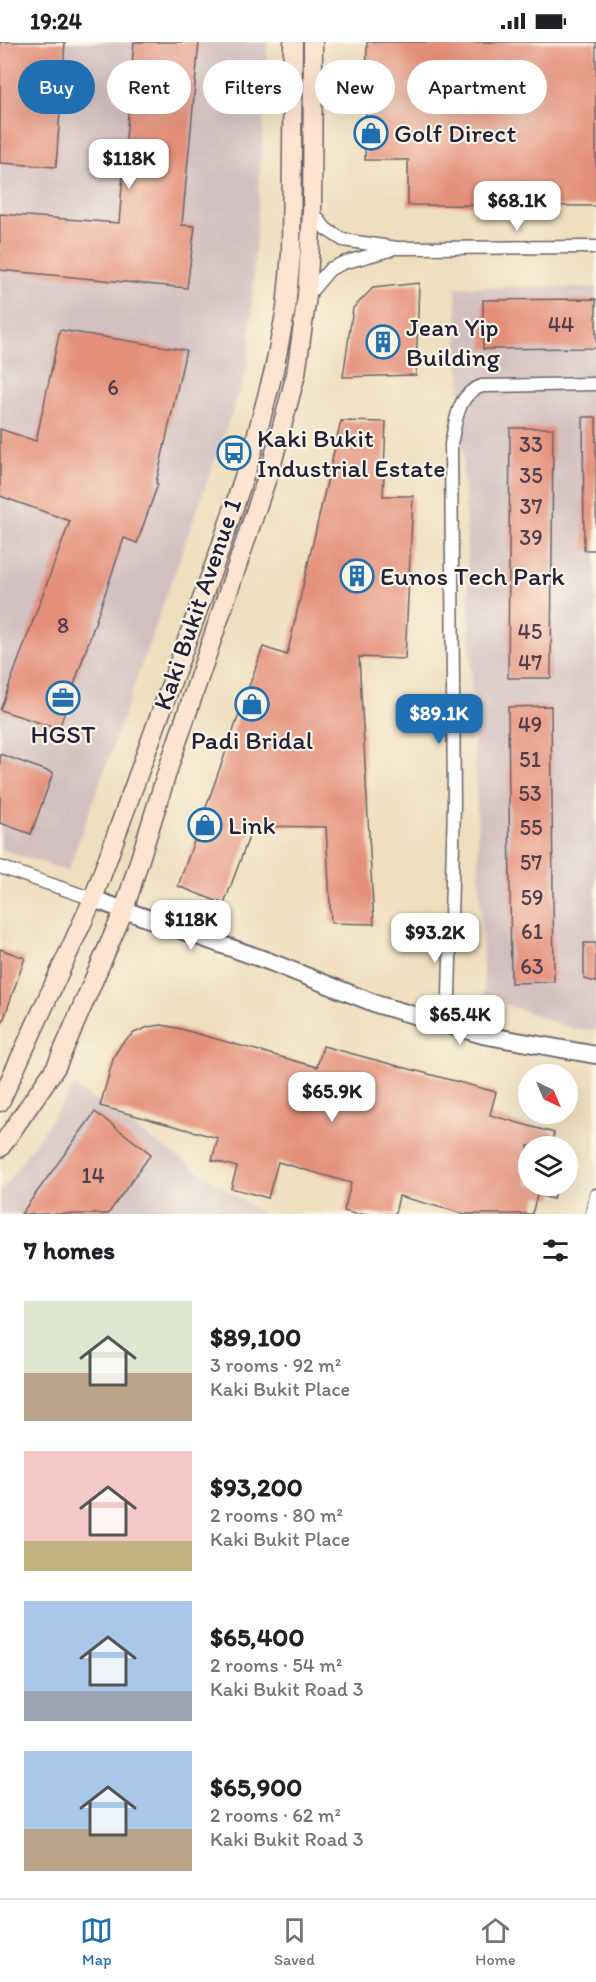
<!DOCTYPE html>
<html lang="en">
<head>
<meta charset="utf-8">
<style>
	:root { --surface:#fff; --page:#f6f6f6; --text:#202124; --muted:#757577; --line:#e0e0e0; --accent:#1f6fb2 }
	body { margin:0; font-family:Itim,sans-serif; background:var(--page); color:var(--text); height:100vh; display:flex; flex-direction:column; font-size:22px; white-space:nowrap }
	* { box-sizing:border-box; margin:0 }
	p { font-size:20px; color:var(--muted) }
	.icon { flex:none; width:33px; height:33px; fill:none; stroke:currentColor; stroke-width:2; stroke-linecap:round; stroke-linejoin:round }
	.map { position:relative; height:1172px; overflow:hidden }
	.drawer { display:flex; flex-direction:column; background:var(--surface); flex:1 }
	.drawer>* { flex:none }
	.top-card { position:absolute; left:18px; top:18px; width:561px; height:54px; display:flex; gap:12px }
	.needle { width:39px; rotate:136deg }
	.tools { position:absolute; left:518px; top:1022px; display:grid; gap:12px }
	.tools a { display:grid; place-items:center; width:60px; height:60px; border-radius:50%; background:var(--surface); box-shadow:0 6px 24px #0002; font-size:30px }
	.price { position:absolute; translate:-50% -51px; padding:0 14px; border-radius:12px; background:#fff; color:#222; font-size:20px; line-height:39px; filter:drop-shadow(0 2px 3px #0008) }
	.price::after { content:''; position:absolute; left:50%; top:36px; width:18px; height:14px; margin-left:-9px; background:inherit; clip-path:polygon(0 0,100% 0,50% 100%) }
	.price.selected { background:var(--accent); color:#fff }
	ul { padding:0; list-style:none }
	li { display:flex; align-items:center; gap:18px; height:150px; padding:0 24px }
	li span { display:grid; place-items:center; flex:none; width:168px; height:120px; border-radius:0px; color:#555 }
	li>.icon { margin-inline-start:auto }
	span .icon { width:72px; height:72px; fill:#fffc; stroke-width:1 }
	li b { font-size:26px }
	h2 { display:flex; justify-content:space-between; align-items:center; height:72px; padding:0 24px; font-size:26px }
	.tag { padding:0 21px; border-radius:27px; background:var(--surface); box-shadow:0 6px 24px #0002; font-size:21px; line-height:54px }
	.tag.selected { background:var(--accent); color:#fff }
	.status { display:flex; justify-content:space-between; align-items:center; height:42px; padding:0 30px; background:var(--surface); direction:ltr }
	.status svg { height:16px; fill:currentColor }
	.tabs { display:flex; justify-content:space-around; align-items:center; height:84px; border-top:2px solid var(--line); background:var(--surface); font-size:16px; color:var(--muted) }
	.tabs a { display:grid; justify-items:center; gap:3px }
	.tabs .selected { color:var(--accent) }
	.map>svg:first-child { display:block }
	.industrial { fill:#d2bfc0 }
	.building { fill:#e48f79 }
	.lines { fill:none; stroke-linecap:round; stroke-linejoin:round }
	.minor-casing { stroke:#6a6468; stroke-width:15 }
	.tertiary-casing { stroke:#6a6468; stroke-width:20 }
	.secondary-casing { stroke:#6a6468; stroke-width:21 }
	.minor { stroke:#fff; stroke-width:12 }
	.tertiary { stroke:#fff; stroke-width:16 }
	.secondary { stroke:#fde4d1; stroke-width:18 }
	.labels { text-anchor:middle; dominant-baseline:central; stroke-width:4.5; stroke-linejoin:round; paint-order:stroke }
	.number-label { font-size:22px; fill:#523d4a }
	.poi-label { font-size:26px; fill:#22223b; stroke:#fcf5e5; text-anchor:start }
	.street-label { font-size:26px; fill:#22223b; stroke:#fcf5e5 }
</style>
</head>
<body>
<div class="status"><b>19:24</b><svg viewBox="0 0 49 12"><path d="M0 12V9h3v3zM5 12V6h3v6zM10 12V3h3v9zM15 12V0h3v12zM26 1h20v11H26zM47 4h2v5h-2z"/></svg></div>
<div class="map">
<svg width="596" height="1172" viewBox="0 0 596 1172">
	<rect width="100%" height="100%" fill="#fcf5e5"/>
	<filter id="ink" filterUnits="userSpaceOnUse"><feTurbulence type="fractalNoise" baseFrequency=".0167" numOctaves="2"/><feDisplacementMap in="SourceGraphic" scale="12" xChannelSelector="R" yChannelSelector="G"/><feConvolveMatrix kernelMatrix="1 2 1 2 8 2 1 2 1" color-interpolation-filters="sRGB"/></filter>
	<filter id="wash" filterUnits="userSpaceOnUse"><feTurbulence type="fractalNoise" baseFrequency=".008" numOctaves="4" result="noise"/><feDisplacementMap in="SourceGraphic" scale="24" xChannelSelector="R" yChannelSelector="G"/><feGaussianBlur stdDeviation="1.35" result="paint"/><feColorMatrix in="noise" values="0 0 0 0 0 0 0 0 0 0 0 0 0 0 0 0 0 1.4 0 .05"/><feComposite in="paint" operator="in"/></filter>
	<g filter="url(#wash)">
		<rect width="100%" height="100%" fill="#efdebd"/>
		<g class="industrial">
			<path d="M0 0H268L248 325 68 829 0 807Z"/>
			<path d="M456 245H596V988L572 987 484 954Z"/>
			<path d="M74 1045 262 1172H0V1151Z"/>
		</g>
		<g id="blocks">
			<g class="building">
				<path d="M0 0H65L56 125 0 121Z"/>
				<path d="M134 0H199L182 183 195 184 187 246 0 228V172L119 181Z"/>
				<path d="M367 0H596V164L408 163V118H365Z"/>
				<path d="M419 241 416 333 343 335 353 266 373 246Z"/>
				<path d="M596 257V306L483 307V258Z"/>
				<path d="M60 288 186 308 156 441 158 442 137 501 124 496 59 687 0 668 70 479 0 454V387L36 399Z"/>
				<path d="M583 375H596V508H584Z"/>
				<path d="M341 379 386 380 383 454H413L405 617 359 615 374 882 331 881 326 785 253 784 224 862 178 844 263 605 287 613Z"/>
				<path d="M510 386H553L551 636H508Z"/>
				<path d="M551 664 554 940 511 941 508 665Z"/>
				<path d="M0 712 53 731 31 792 0 781Z"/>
				<path d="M584 901H596V940L584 937Z"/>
				<path d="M0 907 25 916 2 982H0Z"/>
				<path d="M162 983 177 986 317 1025 323 1004 496 1050 490 1073 554 1091 551 1104H528V1143H557L553 1157 537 1153 532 1172H464L399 1154 395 1172H355L344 1169 351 1141 278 1120 268 1156 231 1146 237 1125 212 1118 218 1096 100 1064 114 1014 122 1001 134 991 148 985Z"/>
				<path d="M95 1070 151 1112 108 1172H21Z"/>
			</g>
		</g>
	</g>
	<g filter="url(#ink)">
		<use href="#blocks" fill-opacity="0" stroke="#6a6468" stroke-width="1.5"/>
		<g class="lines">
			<g class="minor-casing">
				<g id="minor">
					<path d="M312 169 326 187 343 198 397 206 596 205"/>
					<path d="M307 254 330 227 343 221 390 208"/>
					<path d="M0 825 93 857"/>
					<path d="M447 982 449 953 454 762 451 402C456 379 457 352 482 344L596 342"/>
					<path d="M592 1172 596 1153"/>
				</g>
			</g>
			<g class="tertiary-casing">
				<path id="tertiary" d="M93 857 268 919 379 963 483 993 596 1013"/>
			</g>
			<g class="secondary-casing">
				<g id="secondary">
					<path d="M0 1060 93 857 219 510 252 411 274 328 286 267 291 212 293 0"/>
					<path d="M0 1106 56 1025 124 868 170 721 273 418 296 332 307 254 312 169 313 0"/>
				</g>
			</g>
			<use href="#minor" class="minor"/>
			<use href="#tertiary" class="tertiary"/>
			<use href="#secondary" class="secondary"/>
		</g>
	</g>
	<defs>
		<g id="shop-ring" transform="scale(1.725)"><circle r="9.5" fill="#fcf5e5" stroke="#1f6fb2" stroke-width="1.5"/><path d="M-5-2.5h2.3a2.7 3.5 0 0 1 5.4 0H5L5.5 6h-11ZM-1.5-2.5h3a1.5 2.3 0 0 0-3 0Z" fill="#1f6fb2"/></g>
		<g id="building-ring" transform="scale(1.725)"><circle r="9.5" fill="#fcf5e5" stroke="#1f6fb2" stroke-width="1.5"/><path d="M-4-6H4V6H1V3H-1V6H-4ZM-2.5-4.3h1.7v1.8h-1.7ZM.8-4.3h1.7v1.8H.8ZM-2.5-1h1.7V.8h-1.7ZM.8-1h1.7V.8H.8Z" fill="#1f6fb2"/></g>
		<g id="bus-ring" transform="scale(1.725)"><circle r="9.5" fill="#fcf5e5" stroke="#1f6fb2" stroke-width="1.5"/><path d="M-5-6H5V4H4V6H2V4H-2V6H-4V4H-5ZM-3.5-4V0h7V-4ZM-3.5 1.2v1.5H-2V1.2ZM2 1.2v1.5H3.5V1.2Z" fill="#1f6fb2"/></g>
		<g id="office-ring" transform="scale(1.725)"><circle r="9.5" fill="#fcf5e5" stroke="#1f6fb2" stroke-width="1.5"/><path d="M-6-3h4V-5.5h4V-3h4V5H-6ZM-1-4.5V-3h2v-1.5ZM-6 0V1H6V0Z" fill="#1f6fb2"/></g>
	</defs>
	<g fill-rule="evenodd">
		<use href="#shop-ring" x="371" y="91"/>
		<use href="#building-ring" x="383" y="300"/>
		<use href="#bus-ring" x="234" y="411"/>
		<use href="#building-ring" x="357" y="534"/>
		<use href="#office-ring" x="63" y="656"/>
		<use href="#shop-ring" x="252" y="662"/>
		<use href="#shop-ring" x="205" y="783"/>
	</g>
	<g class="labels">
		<g class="number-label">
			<text x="561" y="282">44</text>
			<text x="113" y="345">6</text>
			<text x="531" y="402">33</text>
			<text x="531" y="433">35</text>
			<text x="531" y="464">37</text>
			<text x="531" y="495">39</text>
			<text x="63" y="583">8</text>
			<text x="530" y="589">45</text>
			<text x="530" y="620">47</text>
			<text x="530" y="682">49</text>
			<text x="530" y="717">51</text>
			<text x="530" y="751">53</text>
			<text x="531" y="785">55</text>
			<text x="531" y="820">57</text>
			<text x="532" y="855">59</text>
			<text x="532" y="889">61</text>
			<text x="532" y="924">63</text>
			<text x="93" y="1133">14</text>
		</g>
		<g class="poi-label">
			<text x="394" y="91">Golf Direct</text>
			<text x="406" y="285">Jean Yip<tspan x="406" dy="30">Building</tspan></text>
			<text x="257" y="396">Kaki Bukit<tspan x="257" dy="30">Industrial Estate</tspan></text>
			<text x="380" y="534">Eunos Tech Park</text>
			<text x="63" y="692" text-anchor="middle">HGST</text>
			<text x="252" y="698" text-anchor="middle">Padi Bridal</text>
			<text x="228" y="783">Link</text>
		</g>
		<g class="street-label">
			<text transform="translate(197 562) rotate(-71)">Kaki Bukit Avenue 1</text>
		</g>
	</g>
</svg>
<div class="tools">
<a><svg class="needle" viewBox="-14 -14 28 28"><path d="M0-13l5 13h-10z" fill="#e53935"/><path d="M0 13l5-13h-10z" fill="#757577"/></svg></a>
<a><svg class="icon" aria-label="layers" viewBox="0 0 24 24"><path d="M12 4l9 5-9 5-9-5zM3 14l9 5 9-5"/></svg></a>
</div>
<b class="price" style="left:129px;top:148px">$118K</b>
<b class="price" style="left:517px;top:190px">$68.1K</b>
<b class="price selected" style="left:439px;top:703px">$89.1K</b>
<b class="price" style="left:191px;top:909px">$118K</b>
<b class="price" style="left:435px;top:922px">$93.2K</b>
<b class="price" style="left:460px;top:1004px">$65.4K</b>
<b class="price" style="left:332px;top:1081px">$65.9K</b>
<div class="top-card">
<a class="tag selected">Buy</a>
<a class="tag">Rent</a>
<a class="tag">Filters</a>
<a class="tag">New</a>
<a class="tag">Apartment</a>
</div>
</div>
<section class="drawer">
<h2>7 homes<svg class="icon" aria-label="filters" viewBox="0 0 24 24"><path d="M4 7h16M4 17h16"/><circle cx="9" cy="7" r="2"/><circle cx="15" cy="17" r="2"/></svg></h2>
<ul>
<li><span style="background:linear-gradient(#dfe7d0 60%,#b9a48a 0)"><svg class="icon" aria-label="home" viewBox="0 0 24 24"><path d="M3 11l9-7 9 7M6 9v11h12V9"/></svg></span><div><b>$89,100</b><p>3 rooms · 92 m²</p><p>Kaki Bukit Place</p></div></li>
<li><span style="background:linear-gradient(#f6c9c9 75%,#c2b280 0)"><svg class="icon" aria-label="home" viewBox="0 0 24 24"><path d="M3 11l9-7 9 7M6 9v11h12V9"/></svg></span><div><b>$93,200</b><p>2 rooms · 80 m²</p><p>Kaki Bukit Place</p></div></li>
<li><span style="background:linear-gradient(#a9c7e8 75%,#9aa5b1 0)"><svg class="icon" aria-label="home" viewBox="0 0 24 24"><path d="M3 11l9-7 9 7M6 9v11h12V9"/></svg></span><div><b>$65,400</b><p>2 rooms · 54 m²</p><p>Kaki Bukit Road 3</p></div></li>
<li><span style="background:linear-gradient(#a9c7e8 65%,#b9a48a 0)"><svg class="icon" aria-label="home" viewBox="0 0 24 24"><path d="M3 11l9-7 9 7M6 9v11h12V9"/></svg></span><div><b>$65,900</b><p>2 rooms · 62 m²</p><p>Kaki Bukit Road 3</p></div></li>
</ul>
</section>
<nav class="tabs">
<a class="selected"><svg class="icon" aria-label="map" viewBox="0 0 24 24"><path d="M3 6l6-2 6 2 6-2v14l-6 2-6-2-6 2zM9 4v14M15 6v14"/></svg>Map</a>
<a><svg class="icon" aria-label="saved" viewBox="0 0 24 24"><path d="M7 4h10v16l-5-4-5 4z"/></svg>Saved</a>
<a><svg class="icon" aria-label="home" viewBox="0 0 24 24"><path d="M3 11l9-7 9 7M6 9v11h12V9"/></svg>Home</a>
</nav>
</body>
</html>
